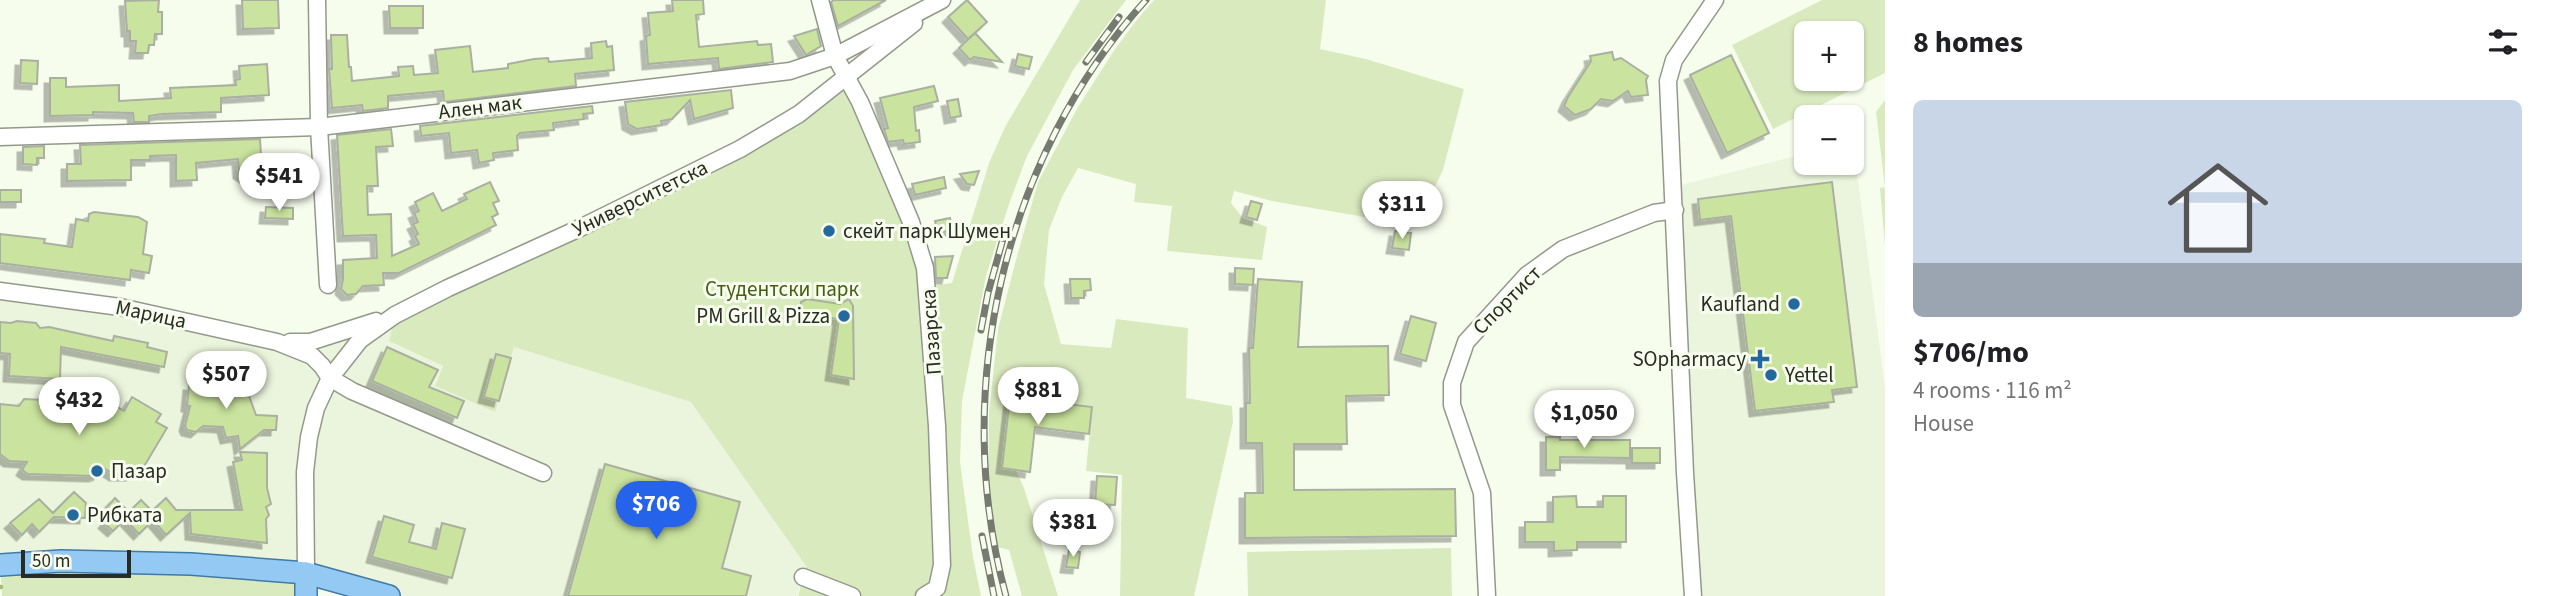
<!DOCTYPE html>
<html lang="en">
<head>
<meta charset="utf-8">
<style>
	:root { --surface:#fff; --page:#f6f6f6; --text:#202124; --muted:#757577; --line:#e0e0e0; --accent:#2563eb }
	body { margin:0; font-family:"Source Sans 3",sans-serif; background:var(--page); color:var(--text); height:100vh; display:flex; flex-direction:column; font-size:26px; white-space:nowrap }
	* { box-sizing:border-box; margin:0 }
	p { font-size:23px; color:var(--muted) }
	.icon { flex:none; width:38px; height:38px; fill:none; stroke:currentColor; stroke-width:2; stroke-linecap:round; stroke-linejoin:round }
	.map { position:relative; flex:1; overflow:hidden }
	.drawer { display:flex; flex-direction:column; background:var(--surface); width:665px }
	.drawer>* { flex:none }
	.buttons { position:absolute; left:1794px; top:21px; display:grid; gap:14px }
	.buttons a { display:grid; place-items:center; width:70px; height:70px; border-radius:10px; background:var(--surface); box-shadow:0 2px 5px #0004; font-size:35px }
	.scale { position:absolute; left:21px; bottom:18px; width:110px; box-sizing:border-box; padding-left:7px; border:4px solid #292b25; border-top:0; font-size:19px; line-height:24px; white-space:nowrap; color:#292b25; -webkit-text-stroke:5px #f7fded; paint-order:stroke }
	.price { position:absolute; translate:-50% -60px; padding:0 16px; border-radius:24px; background:#fff; color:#222; font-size:23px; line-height:46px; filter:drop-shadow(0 2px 4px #0008) }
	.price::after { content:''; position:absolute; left:50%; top:42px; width:21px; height:16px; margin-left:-10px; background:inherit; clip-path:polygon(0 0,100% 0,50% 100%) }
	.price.on { background:var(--accent); color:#fff }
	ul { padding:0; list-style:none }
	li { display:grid; align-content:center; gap:14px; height:371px; padding:0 28px }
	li+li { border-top:2px solid var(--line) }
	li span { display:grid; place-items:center; height:217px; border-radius:10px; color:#555 }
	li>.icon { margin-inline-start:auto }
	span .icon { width:126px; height:126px; fill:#fffc; stroke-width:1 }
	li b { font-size:30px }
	h2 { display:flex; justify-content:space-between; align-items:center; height:84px; padding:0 28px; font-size:30px }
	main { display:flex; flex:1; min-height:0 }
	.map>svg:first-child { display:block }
	.built { fill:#ebf4dc }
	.green { fill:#daeabf; fill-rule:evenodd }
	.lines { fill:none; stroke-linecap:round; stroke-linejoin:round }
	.stream { stroke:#a5bd79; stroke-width:4.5 }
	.building { fill:#cae39e; stroke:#aab0a1; stroke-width:2; filter:url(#shadow) }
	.minor-casing { stroke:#93998a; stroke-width:19 }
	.major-casing { stroke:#407aa7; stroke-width:24 }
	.minor { stroke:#fff; stroke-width:16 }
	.major { stroke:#94c9f4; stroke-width:21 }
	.rail-casing { stroke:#777a70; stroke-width:7 }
	.rail { stroke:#f7fded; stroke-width:4.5; stroke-dasharray:13; stroke-linecap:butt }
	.poi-dot { fill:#23699d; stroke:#f7fded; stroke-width:2.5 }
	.labels { text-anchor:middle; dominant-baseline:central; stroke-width:6; stroke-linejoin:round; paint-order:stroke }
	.street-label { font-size:21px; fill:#292b25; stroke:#f7fded }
	.poi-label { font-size:21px; fill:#292b25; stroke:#f7fded; text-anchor:start }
	.park-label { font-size:21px; fill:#475c12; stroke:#f7fded }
</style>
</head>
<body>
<main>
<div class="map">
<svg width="1885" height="596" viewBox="0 0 1885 596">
	<defs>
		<filter id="shadow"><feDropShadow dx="-5.5" dy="5.5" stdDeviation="0" flood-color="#0004"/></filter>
	</defs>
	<rect width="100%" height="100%" fill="#f7fded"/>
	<g class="built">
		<path d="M1800 155H1806V163H1852V157L1856 165 1885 388V596H1685L1690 571 1673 187Z"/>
		<path d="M0 291 277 342 395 315 389 341 443 366 435 385 495 412 514 347 692 402 806 566 797 596H389L343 582 0 565Z"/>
	</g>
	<g class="green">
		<path d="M1080 0H1126L1073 70 1027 156 1009 204 986 276 962 401 960 462 973 557 981 596H798L806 566 691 402 514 347 495 412 435 386 443 366 389 341 395 315 680 180 847 77 929 286 952 283 989 163 1005 127Z"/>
		<path d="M1154 0H1326L1320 49 1366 59 1464 89 1443 170 1416 226 1272 201 1234 191 1231 203 1243 218 1267 227 1262 260 1167 251 1172 206 1134 202 1136 184 1078 168 1062 197 1049 230 1044 284 1061 344 1111 348 1116 319 1188 328 1186 398 1232 406 1233 422 1194 596H1120L1122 475 1086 471 1092 407 1010 398 1002 468 1016 470 1024 488 1058 596H1022L1009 550 997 547 988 484 989 412 998 329 1017 256 1038 182 1078 107 1113 52 1135 22Z"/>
		<path d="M1822 0H1885V73L1773 129 1732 45ZM1806 33H1852V79H1806Z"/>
		<path d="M1885 100V245L1880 188 1885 187 1876 112Z"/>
		<path d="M1451 548 1452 596H1248L1247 552Z"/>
		<path d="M0 565 306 573V596H2Z"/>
	</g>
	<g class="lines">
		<path class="stream" d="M0 587H1"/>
	</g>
	<g class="building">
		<path d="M159 0 158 12H162V34H155L154 45H149L148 53H135L136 41H130V31H127L125 1Z"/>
		<path d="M242 0H278L279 28 243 29Z"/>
		<path d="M672 0H703L704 14 696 15 699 47 757 41 758 45 771 44 773 62 719 69 718 58 648 64 646 36 650 35 648 13 673 11Z"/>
		<path d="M834 0H886L838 26 831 2Z"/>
		<path d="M967 0 987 22 968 39 948 17Z"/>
		<path d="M389 6H423V28H390Z"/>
		<path d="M817 29 821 46 806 55 794 36Z"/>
		<path d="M975 33 1002 62 974 57 970 60 959 48Z"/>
		<path d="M331 35H347L349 67H351L352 81 399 76 398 67 413 66 414 75 438 73 435 50 470 46 473 72 508 68V64L534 59 548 58 549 62 592 58 591 43 606 41 607 47 612 46 614 70 575 74 576 86 444 102 443 91 388 96V108L363 111 362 105 332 108 329 69H332Z"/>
		<path d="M1612 52 1614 60 1621 58 1648 76 1646 80 1648 95 1631 97 1628 91 1613 101 1601 99 1591 109 1575 115 1564 106 1568 97 1591 61 1590 56Z"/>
		<path d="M1018 54 1032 57 1029 69 1015 66Z"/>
		<path d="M1731 55 1769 133 1727 153 1690 75Z"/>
		<path d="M21 60 38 61 37 84 20 83Z"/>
		<path d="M267 64 269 95 221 98V112L162 114 149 116V122H134L133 113 93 112V115L50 116V78H66V87L119 85V101L171 98 170 88 236 85 235 80 240 79 239 66Z"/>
		<path d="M934 86 938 101 914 107 916 131 919 130 920 142 904 144 903 140 888 142 884 129 888 128 880 98Z"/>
		<path d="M731 90 733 108 694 119 690 100 672 119 661 121 662 125 637 129 628 124 625 102Z"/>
		<path d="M958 99 961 116 950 118 947 101Z"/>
		<path d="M592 106 593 113 583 114 584 119 553 123 554 130 520 133 517 136 518 150 493 153 494 160 479 163 477 150 451 153 449 133 421 136 420 126Z"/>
		<path d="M391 129 393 146 376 147 378 186H367L368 215 391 214 392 256 419 244 415 236 418 234 413 224 418 222 414 213 419 211 415 202 433 193 442 211 467 199 464 194 490 182 499 201 493 203 498 214 492 217 496 225 399 273H383L384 285 363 286 356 294 347 295 341 289 343 279V260L377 258 376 235 343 236 337 135Z"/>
		<path d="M260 139 262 172 254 173 250 180 239 173 238 159 196 163 197 180 176 181V155L150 156V160H131V180L67 181V164H81L80 145Z"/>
		<path d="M44 146V158H37V165L23 164V147Z"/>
		<path d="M979 171 974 185 967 184 960 174Z"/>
		<path d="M944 177 946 188 915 195 912 184Z"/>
		<path d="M1832 182 1857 387 1832 390 1834 402 1755 411 1731 216 1700 220 1698 199Z"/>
		<rect x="0" y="190" width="21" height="12"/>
		<path d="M1251 201 1262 204 1257 220 1246 217Z"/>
		<path d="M266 207 293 208V219L265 218Z"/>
		<path d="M94 212 138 217 147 222 143 254 152 256 149 273 131 270 130 280 0 263V234L45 239 44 243 72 247 76 219 88 221 89 214Z"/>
		<path d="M950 218 953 230 938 233 935 221Z"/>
		<path d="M1395 231 1411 233 1409 250 1392 248Z"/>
		<path d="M953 256 947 278H936L935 257Z"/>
		<path d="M1235 268 1254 269 1253 285 1235 284Z"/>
		<path d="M1070 279H1090L1091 290 1084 291V298H1071Z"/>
		<path d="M1258 279 1302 282 1298 347 1388 346 1389 395 1346 396 1347 444H1294V490L1455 489 1456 536 1245 538V493H1263L1262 443H1246V403H1250L1249 348H1253Z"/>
		<path d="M807 299 840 304 849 299 853 306 854 379 831 375 839 319 804 314 800 309 801 302Z"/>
		<path d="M1411 316 1436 323 1426 361 1400 354Z"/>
		<path d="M17 321 36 323 40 328 49 327 113 341 114 336 148 343 147 347 167 352 164 367 61 347 60 379 9 376 10 354 0 353V322L11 323Z"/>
		<path d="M387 347 438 370 429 387 464 401 457 418 372 381Z"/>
		<path d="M496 354 511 358 499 401 484 397Z"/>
		<path d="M212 375 231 377 229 386 234 387 233 395 249 396 256 415 277 416 276 430H264L240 449 238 436 226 438 223 427 203 426 196 432 187 430 185 426 190 406H187L189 385 211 387Z"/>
		<path d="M132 397 161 414 156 422 167 428 143 468H137L132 475H115L102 467 98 475 92 474 94 476 28 474 22 470 27 462 9 461 0 454V404L19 406 24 399 111 403 124 411Z"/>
		<path d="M1010 397 1092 407 1089 434 1035 427 1030 472 1002 468Z"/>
		<path d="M1546 437H1560V440H1630V458L1560 457V470H1546Z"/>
		<rect x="1632" y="448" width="28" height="15"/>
		<path d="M240 452 267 453V488L271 504 266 507 269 515 266 519 267 543 191 534 190 513 166 535 153 520 139 534 125 519 113 531 104 523 112 514 106 508 115 498 129 512 141 500 152 511 166 498 176 510H242L233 462 242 460Z"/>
		<path d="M605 464 740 502 722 568 751 576 746 596H568Z"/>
		<path d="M1097 476 1117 477 1115 505 1095 504Z"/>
		<path d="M74 492 86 503 85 518 54 517 39 532 32 524 22 535 10 523 39 499 53 513Z"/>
		<path d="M1576 496 1577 507H1603V496H1626V542H1577V550L1554 551V542H1525V522H1553V497Z"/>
		<path d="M1067 506 1084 509 1081 527 1064 524Z"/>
		<path d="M384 516 414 525 409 542 436 549 442 523 465 529 452 578 372 557Z"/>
		<path d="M1069 550 1080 552 1078 568 1066 567Z"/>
	</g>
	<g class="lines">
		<g class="minor-casing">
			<g id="minor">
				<path d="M317 0 319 127 328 285"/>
				<path d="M820 0 835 56 860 102 889 170 911 222 925 268 937 426 942 565 937 588 924 596"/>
				<path d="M0 137 319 127 790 71 835 56 942 0"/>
				<path d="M0 291 120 307 277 342 312 356 322 366 330 378 352 391 543 473"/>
				<path d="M290 342H310L376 321"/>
				<path d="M306 573 305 472 309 437 316 408 330 378 360 340 395 315 448 288 580 228 740 149 799 114 914 23"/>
				<path d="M803 577 852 596"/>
				<path d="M1487 596 1482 493 1452 405V383L1466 342 1527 275 1563 249 1654 213 1675 210"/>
				<path d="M1693 596 1685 473 1668 81 1674 60 1715 0"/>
			</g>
		</g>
		<g class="major-casing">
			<g id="major">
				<path d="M0 565 61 561 191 564 306 573 389 596"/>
				<path d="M306 596V573"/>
			</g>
		</g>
		<use href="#minor" class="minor"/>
		<use href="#major" class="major"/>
		<g class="rail-casing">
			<g id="rail">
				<path d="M1086 62 1119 17"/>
				<path d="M981 330 988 293 1006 228"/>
				<path d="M982 536 994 596"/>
				<path d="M1006 596C950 391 1003 158 1146 0"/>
			</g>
		</g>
		<use href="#rail" class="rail"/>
	</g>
	<g class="poi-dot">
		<circle cx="829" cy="231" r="7"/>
		<circle cx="1794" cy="304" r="7"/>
		<circle cx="844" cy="316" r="7"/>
		<path d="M1756.5 348.5h7v7h7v7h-7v7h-7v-7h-7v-7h7z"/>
		<circle cx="1771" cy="375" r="7"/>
		<circle cx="97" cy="471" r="7"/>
		<circle cx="73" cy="515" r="7"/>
	</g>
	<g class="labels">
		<g class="street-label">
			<text transform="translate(480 107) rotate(-7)">Ален мак</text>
			<text transform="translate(640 198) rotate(-26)">Университетска</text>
			<text transform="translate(1507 300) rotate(-45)">Спортист</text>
			<text transform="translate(151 314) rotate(12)">Марица</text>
			<text transform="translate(931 332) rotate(-94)">Пазарска</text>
		</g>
		<g class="poi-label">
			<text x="843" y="231">скейт парк Шумен</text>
			<text x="1780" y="304" text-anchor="end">Kaufland</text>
			<text x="830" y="316" text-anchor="end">PM Grill &amp; Pizza</text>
			<text x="1746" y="359" text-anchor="end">SOpharmacy</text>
			<text x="1785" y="375">Yettel</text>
			<text x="111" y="471">Пазар</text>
			<text x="87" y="515">Рибката</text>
		</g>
		<g class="park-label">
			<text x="782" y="289">Студентски парк</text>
		</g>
	</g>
</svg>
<div class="buttons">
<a>+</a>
<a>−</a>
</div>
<div class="scale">50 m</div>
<b class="price" style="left:279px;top:213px">$541</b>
<b class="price" style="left:1402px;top:241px">$311</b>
<b class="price" style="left:226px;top:411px">$507</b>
<b class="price" style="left:1038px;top:427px">$881</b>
<b class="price" style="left:79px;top:437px">$432</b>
<b class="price" style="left:1584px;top:450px">$1,050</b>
<b class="price on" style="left:656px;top:541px">$706</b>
<b class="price" style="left:1073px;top:559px">$381</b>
</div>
<section class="drawer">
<h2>8 homes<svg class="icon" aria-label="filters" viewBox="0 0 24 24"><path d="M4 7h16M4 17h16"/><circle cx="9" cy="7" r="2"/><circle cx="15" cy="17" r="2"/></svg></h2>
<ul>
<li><span style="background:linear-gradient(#c9d6e8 75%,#9aa5b1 0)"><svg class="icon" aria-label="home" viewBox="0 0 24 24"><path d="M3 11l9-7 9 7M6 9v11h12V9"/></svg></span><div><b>$706/mo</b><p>4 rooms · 116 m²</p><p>House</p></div></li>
</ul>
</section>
</main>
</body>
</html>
